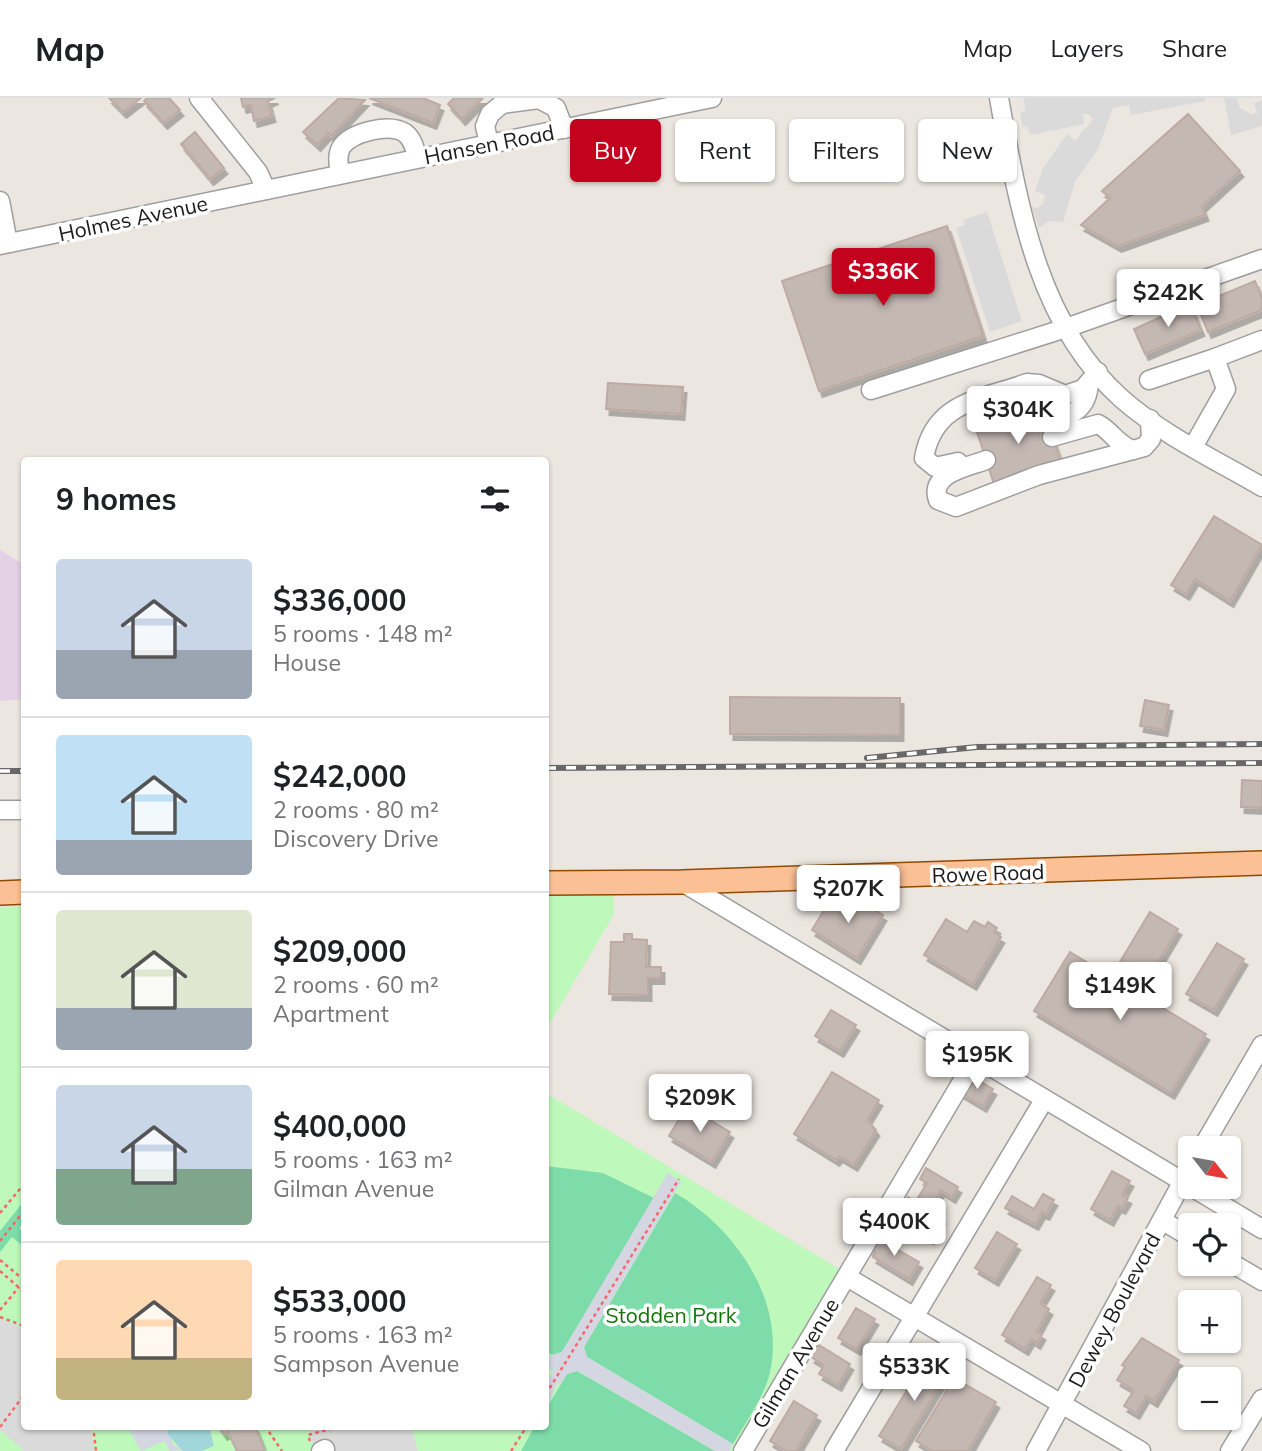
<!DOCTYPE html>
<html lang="en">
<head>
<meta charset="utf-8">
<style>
	:root { --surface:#fff; --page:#f2f2f2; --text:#202124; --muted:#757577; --line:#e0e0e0; --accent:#c3021e }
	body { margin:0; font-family:Mulish,sans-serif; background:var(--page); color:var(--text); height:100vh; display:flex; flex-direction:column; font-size:26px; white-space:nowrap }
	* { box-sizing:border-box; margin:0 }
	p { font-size:23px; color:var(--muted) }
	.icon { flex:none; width:38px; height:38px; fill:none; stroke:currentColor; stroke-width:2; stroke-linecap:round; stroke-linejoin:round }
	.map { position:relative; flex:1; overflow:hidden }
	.panel { position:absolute; left:21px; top:359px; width:528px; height:973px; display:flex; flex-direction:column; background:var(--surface); border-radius:7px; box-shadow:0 2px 5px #0004 }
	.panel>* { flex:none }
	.banner { position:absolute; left:570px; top:21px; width:586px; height:63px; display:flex; gap:14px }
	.needle { width:46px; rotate:121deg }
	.controls { position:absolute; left:1178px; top:1038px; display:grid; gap:14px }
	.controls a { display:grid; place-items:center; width:63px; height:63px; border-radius:7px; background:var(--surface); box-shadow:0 2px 5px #0004; font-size:35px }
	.price { position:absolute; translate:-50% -60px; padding:0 16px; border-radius:7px; background:#fff; color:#222; font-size:23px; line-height:46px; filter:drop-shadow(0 2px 4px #0008) }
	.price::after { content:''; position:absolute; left:50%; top:42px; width:21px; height:16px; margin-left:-10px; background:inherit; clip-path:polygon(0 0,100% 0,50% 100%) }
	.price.current { background:var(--accent); color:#fff }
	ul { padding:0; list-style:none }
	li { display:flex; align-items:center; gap:21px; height:175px; padding:0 35px }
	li+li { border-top:2px solid var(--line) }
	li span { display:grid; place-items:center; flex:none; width:196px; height:140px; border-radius:7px; color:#555 }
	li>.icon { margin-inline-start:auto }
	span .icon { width:84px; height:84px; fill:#fffc; stroke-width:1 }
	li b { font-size:30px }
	h2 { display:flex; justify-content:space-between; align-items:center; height:84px; padding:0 35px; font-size:30px }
	.chip { padding:0 24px; border-radius:7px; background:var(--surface); box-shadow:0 2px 5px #0004; font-size:24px; line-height:63px }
	.chip.current { background:var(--accent); color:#fff }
	header { display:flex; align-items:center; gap:42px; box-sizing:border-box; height:98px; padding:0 35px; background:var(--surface); border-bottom:2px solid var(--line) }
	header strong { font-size:33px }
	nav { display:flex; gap:38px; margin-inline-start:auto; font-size:24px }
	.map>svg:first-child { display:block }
	.industrial { fill:#e5d1e5 }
	.park { fill:#bff8bb }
	.pitch { fill:#7ddca9 }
	.parking { fill:#dadada }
	.plaza { fill:#d4d6e2 }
	.water { fill:#a0d6da }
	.building { fill:#c4b8b3; stroke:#beaaa2; stroke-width:2; filter:url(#shadow) }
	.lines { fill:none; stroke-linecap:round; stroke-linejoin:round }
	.minor-casing { stroke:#9e9e9e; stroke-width:21 }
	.major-casing { stroke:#904b01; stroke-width:26 }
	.path { stroke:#f8656b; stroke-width:2.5; stroke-dasharray:3.5 3.5; stroke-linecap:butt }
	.minor { stroke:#fff; stroke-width:18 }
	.major { stroke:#fbc096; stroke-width:23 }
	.rail-casing { stroke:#686868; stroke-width:6 }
	.rail { stroke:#fff; stroke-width:3.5; stroke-dasharray:10; stroke-linecap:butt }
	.labels { text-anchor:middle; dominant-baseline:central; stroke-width:7; stroke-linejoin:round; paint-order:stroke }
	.street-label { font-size:21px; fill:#1a1a1a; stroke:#fff }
	.park-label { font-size:21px; fill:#12750c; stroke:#fff }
</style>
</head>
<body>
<header>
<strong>Map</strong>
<nav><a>Map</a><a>Layers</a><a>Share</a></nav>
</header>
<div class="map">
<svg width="1262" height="1353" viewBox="0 0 1262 1353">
	<defs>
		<filter id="shadow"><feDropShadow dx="3.5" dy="6" stdDeviation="0" flood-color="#0004"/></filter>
	</defs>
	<rect width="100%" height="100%" fill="#ece6e0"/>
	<path class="industrial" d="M0 452 24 467V601L0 603Z"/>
	<g class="park">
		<path d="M613 794 614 816 546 932V795Z"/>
		<path d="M24 808V1328H546V995L843 1173 736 1353H0V809Z"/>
	</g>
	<g class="pitch">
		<path d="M546 1068 603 1075 654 1100 562 1254 552 1257 546 1253Z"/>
		<path d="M675 1095C734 1129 786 1202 770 1274 764 1300 746 1323 733 1346L587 1259 584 1249Z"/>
		<path d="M24 1103V1124L19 1130 24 1135V1149L12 1139 0 1154V1133Z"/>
		<path d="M577 1273 715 1353H521L535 1328H546V1311L567 1276Z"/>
	</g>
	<g class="parking">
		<path d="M1024 0H1205V3L1131 17 1129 7 1113 10 1098 51 1075 84 1063 124 1049 123 1039 130 1032 109 1037 110 1043 106 1045 97 1035 93 1043 70 1067 36 1075 43 1093 21 1089 16H1083L1084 26 1030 37 1027 28 1023 29 1020 16 1025 12Z"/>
		<path d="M1224 0H1236L1240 10 1252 16 1257 15 1254 5 1262 2V28L1231 37Z"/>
		<path d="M987 114 1022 223 990 234 956 130 965 127 963 122Z"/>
		<path d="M0 1221 24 1230V1328H91L94 1353H25L0 1332Z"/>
		<path d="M308 1328H411L418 1353H315Z"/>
	</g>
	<g class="plaza">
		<path d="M668 1075 681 1084 584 1249 587 1259 733 1346 729 1353H715L578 1273 567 1276 560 1287 557 1286 546 1311V1285L553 1273 546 1269V1263L552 1257 562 1254Z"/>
		<path d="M127 1328H166L173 1346 183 1352 170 1353 164 1343 141 1353Z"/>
	</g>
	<path class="water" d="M166 1328H209L214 1348 201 1353H183L169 1338Z"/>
	<g class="building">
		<path d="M109 0H141L123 14Z"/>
		<path d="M147 0H169L180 12 164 25 144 3Z"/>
		<path d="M241 0H275L268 3 272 18 254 23 251 7 243 9Z"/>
		<path d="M339 0 365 2 331 38 328 35 317 47 303 34Z"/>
		<path d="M369 0H423L440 7 433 25Z"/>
		<path d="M454 0H483L462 21 448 6Z"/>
		<path d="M1188 16 1240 73 1202 108 1205 117 1118 148 1081 127 1110 100 1102 93Z"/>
		<path d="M195 34 224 70 210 81 181 46Z"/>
		<path d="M947 128 983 238 819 293 782 183Z"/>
		<path d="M1255 183 1262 201V212L1208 234 1197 207Z"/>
		<path d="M1190 206 1201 232 1145 256 1134 231Z"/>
		<path d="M608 285 683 289 681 316 606 311Z"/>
		<path d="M1042 309 1061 364 994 386 976 331Z"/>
		<path d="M1214 418 1262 447 1230 503 1195 481 1186 496 1171 487Z"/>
		<path d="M730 599 900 600V637L730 636Z"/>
		<path d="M1145 602 1169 607 1164 632 1140 628Z"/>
		<path d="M1242 682 1262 683V710L1241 709Z"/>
		<path d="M848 796 883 817 857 860 812 832 826 809 832 813 839 800 844 803Z"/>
		<path d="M1150 814 1178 831 1148 881 1120 864Z"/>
		<path d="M946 821 967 834 974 823 985 829 988 824 997 830 994 835 1001 839 973 886 924 857Z"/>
		<path d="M624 836H632V841L647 842 646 869H661V880H648V897L609 896 611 844H624Z"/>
		<path d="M1217 845 1244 861 1214 912 1186 896Z"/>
		<path d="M1070 854 1206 936 1171 995 1034 913Z"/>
		<path d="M831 912 856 927 840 953 815 938Z"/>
		<path d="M832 974 879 1002 867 1022 876 1032 854 1067 839 1058 836 1062 794 1036Z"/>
		<path d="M971 978 993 991 983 1008 961 995Z"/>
		<path d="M687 1008 730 1034 712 1064 669 1038Z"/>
		<path d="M926 1070 958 1089 952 1099 941 1092 932 1108 918 1100 927 1085 920 1081Z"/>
		<path d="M1112 1073 1130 1083 1122 1097 1128 1100 1122 1110 1118 1108 1110 1122 1091 1111Z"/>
		<path d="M1043 1096 1054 1102 1046 1116 1042 1114 1035 1126 1005 1110 1012 1098 1034 1111Z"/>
		<path d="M908 1099 942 1120 930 1140 917 1132 913 1137 904 1131 899 1139 889 1132Z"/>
		<path d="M997 1134 1017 1146 995 1182 975 1170Z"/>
		<path d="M876 1139 919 1164 909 1181 873 1159 875 1154 869 1151Z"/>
		<path d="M1037 1179 1051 1187 1040 1205 1049 1211 1037 1233 1042 1236 1037 1245 1031 1241 1025 1251 1002 1237Z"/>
		<path d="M856 1210 875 1221 857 1251 838 1240Z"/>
		<path d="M1142 1240 1179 1262 1154 1303 1146 1298 1136 1315 1124 1308 1134 1292 1117 1282 1125 1269 1122 1267Z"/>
		<path d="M819 1247 850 1266 838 1287 819 1276 824 1267 811 1259Z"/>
		<path d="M928 1258 949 1271 901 1351 879 1338Z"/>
		<path d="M954 1280 996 1304 968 1353H933L916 1343Z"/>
		<path d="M794 1303 817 1317 796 1353H786L770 1343Z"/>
		<path d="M218 1328H255L265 1353H237L228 1334 224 1336Z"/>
	</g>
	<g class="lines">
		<g class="minor-casing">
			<g id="minor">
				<path d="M199 0 258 74 266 92"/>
				<path d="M999 0C1018 105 1037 226 1122 301 1163 337 1216 362 1262 389"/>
				<path d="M489 46 485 28 490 16 502 6 539 1 556 10 564 31"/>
				<path d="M340 76C339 67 336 57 342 48 353 34 389 25 405 35 413 41 415 51 417 60"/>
				<path d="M0 103 8 145"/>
				<path d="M0 147 712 0"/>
				<path d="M1215 260 1262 242"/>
				<path d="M1149 282 1215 260 1226 291 1193 349"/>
				<path d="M871 292 1066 230 1262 161"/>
				<path d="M1048 325C1072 317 1088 312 1089 284"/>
				<path d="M1052 339 1098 326C1112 333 1117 347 1133 352"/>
				<path d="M986 362C968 369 929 375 938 402L956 409 1039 377 1144 349 1151 341 1150 321"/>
				<path d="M958 364 935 369 924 360C934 303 981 302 1027 285L1039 286 1065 297 1083 291 1098 274"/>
				<path d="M0 712H24"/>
				<path d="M682 784 1262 1131"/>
				<path d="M1202 1050 1262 947"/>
				<path d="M1163 1123 1190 1139"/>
				<path d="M1228 1163 1262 1183"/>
				<path d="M847 1179 1141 1353"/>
				<path d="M321 1353 325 1351"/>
				<path d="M743 1353 976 960"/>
				<path d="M834 1353 1044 1002"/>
				<path d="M1036 1353 1190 1070"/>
				<path d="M1230 1353 1262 1301"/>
			</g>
		</g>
		<g class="major-casing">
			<g id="major">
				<path d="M546 785 682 784 1262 765"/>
				<path d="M0 795 24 794"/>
			</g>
		</g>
		<g class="path">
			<path d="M0 1115 24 1086"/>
			<path d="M0 1143 24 1113"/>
			<path d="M0 1162 24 1182"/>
			<path d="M0 1173 24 1194"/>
			<path d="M0 1212 19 1189"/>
			<path d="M0 1219 24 1228"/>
			<path d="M546 1296 679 1081"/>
			<path d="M93 1328 96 1353"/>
			<path d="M265 1328 282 1353"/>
			<path d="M0 1329 24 1297"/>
			<path d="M310 1343 308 1337 342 1328"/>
			<path d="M511 1353 527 1328"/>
		</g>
		<use href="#minor" class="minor"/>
		<use href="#major" class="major"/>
		<g class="rail-casing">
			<g id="rail">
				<path d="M867 660 977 649 1262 646"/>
				<path d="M546 670 1262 665"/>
				<path d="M0 673H24"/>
			</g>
		</g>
		<use href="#rail" class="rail"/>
	</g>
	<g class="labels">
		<g class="street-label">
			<text transform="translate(489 46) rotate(-11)">Hansen Road</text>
			<text transform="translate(133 120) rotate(-12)">Holmes Avenue</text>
			<text transform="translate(988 775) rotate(-2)">Rowe Road</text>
			<text transform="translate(1114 1212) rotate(-62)">Dewey Boulevard</text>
			<text transform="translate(795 1265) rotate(-59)">Gilman Avenue</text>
		</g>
		<g class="park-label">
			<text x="671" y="1217">Stodden Park</text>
		</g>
	</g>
</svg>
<div class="controls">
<a><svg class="needle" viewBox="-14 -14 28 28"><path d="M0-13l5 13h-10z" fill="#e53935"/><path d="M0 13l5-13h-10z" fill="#757577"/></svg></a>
<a><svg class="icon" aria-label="locate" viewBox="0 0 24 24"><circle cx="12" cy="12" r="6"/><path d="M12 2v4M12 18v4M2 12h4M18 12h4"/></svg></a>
<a>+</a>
<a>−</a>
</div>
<b class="price current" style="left:883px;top:210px">$336K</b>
<b class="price" style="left:1168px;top:231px">$242K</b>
<b class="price" style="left:1018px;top:348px">$304K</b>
<b class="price" style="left:848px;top:827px">$207K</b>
<b class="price" style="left:1120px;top:924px">$149K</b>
<b class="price" style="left:977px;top:993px">$195K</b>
<b class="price" style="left:700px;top:1036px">$209K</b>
<b class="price" style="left:894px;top:1160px">$400K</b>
<b class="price" style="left:914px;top:1305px">$533K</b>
<div class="banner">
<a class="chip current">Buy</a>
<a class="chip">Rent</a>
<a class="chip">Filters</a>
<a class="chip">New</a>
</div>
<section class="panel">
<h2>9 homes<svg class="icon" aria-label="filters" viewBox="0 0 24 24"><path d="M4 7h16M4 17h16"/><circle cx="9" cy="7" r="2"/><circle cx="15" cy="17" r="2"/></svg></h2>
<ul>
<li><span style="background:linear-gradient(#c9d6e8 65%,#9aa5b1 0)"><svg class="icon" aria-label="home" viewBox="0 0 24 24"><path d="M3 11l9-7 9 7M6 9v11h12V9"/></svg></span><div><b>$336,000</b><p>5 rooms · 148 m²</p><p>House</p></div></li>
<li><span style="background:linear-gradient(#bfe0f5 75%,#9aa5b1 0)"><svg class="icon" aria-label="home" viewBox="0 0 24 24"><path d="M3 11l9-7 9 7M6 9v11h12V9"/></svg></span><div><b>$242,000</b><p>2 rooms · 80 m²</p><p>Discovery Drive</p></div></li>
<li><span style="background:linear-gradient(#dfe7d0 70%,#9aa5b1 0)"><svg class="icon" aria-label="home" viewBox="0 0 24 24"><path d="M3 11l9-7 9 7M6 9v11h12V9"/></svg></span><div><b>$209,000</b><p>2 rooms · 60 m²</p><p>Apartment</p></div></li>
<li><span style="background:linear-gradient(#c9d6e8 60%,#7fa58c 0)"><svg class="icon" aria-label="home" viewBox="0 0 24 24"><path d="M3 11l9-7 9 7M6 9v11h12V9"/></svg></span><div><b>$400,000</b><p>5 rooms · 163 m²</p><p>Gilman Avenue</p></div></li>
<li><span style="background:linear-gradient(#ffd9b3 70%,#c2b280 0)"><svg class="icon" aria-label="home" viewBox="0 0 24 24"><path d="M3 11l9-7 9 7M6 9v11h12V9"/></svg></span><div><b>$533,000</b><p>5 rooms · 163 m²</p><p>Sampson Avenue</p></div></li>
</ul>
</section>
</div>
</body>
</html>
